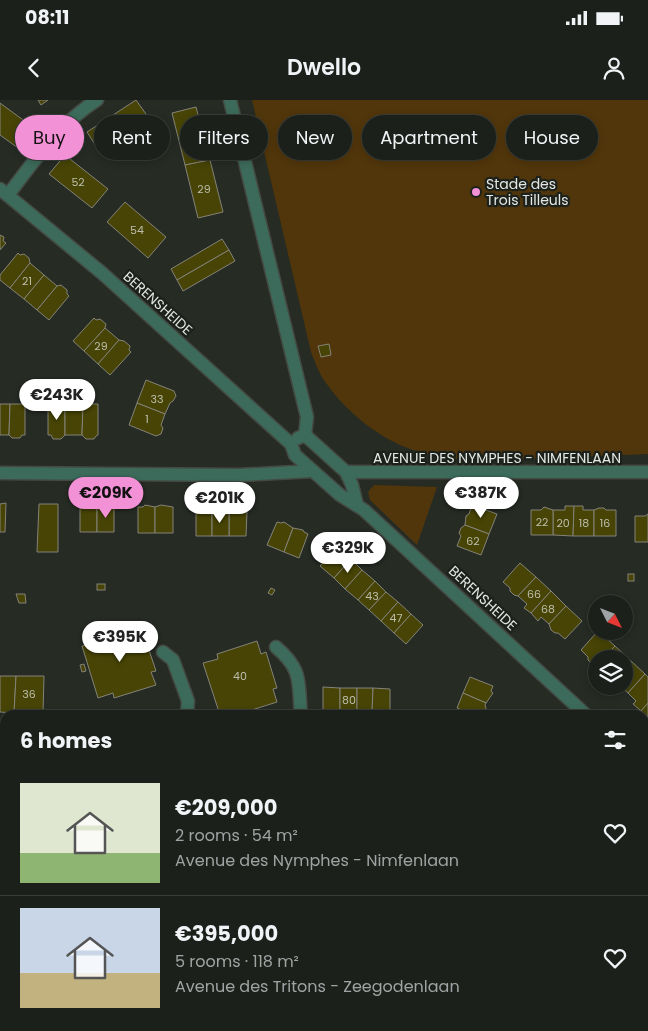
<!DOCTYPE html>
<html lang="en">
<head>
<meta charset="utf-8">
<style>
	:root { --surface:#1c201b; --page:#292d28; --text:#f1f3f6; --muted:#a0a3a3; --line:#3a3e3a; --accent:#f391d6 }
	body { margin:0; font-family:Poppins,sans-serif; background:var(--page); color:var(--text); height:100vh; display:flex; flex-direction:column; font-size:19px; white-space:nowrap }
	* { box-sizing:border-box; margin:0 }
	p { font-size:16px; color:var(--muted) }
	.icon { flex:none; width:28px; height:28px; fill:none; stroke:currentColor; stroke-width:2; stroke-linecap:round; stroke-linejoin:round }
	.map { position:relative; flex:1; overflow:hidden }
	.drawer { position:absolute; left:0px; top:610px; width:649px; height:321px; display:flex; flex-direction:column; background:var(--surface); border-radius:15px 15px 0 0; box-shadow:0 2px 8px #0003,0 0 0 1px var(--line) }
	.drawer>* { flex:none }
	.guide { position:absolute; left:15px; top:15px; width:619px; height:45px; display:flex; gap:10px }
	.needle { width:32px; rotate:132deg }
	.controls { position:absolute; left:588px; top:495px; display:grid; gap:10px }
	.controls a { display:grid; place-items:center; width:45px; height:45px; border-radius:50%; background:var(--surface); box-shadow:0 2px 8px #0003,0 0 0 1px var(--line); font-size:25px }
	.price { position:absolute; translate:-50% -42px; padding:0 11px; border-radius:18px; background:#fff; color:#222; font-size:16px; line-height:32px; filter:drop-shadow(0 1px 2px #0008) }
	.price::after { content:''; position:absolute; left:50%; top:30px; width:15px; height:11px; margin-left:-8px; background:inherit; clip-path:polygon(0 0,100% 0,50% 100%) }
	.price.selected { background:var(--accent); color:#111 }
	ul { padding:0; list-style:none }
	li { display:flex; align-items:center; gap:15px; height:125px; padding:0 20px }
	li+li { border-top:1px solid var(--line) }
	li span { display:grid; place-items:center; flex:none; width:140px; height:100px; border-radius:0px; color:#555 }
	li>.icon { margin-inline-start:auto }
	span .icon { width:60px; height:60px; fill:#fffc; stroke-width:1 }
	li b { font-size:21px }
	h2 { display:flex; justify-content:space-between; align-items:center; height:60px; padding:0 20px; font-size:21px }
	.tag { padding:0 18px; border-radius:22px; background:var(--surface); box-shadow:0 2px 8px #0003,0 0 0 1px var(--line); font-size:18px; line-height:45px }
	.tag.selected { background:var(--accent); color:#111 }
	.status { display:flex; justify-content:space-between; align-items:center; height:35px; padding:0 25px; background:var(--surface); direction:ltr }
	.status svg { height:14px; fill:currentColor }
	header { display:flex; justify-content:space-between; align-items:center; height:65px; padding:0 20px; background:var(--surface); font-size:22px; font-weight:600 }
	.map>svg:first-child { display:block }
	.green { fill:#51360b }
	.building { fill:#474405; stroke:#84837a }
	.lines { fill:none; stroke-linecap:round; stroke-linejoin:round }
	.minor-casing { stroke:#444943; stroke-width:15 }
	.minor { stroke:#3c6b5b; stroke-width:12 }
	.poi-dot { fill:#f391d6; stroke:#1c211b; stroke-width:2 }
	.labels { text-anchor:middle; dominant-baseline:central; stroke-width:4.5; stroke-linejoin:round; paint-order:stroke }
	.number-label { font-size:11px; fill:#bdbeac }
	.poi-label { font-size:14px; fill:#e4e7e3; stroke:#1c211b; text-anchor:start }
	.street-label { font-size:14px; fill:#e4e7e3; stroke:#1c211b }
</style>
</head>
<body>
<div class="status"><b>08:11</b><svg viewBox="0 0 49 12"><path d="M0 12V9h3v3zM5 12V6h3v6zM10 12V3h3v9zM15 12V0h3v12zM26 1h20v11H26zM47 4h2v5h-2z"/></svg></div>
<header><svg class="icon" aria-label="back" viewBox="0 0 24 24"><path d="M15 5l-7 7 7 7"/></svg>Dwello<svg class="icon" aria-label="person" viewBox="0 0 24 24"><circle cx="12" cy="8" r="4"/><path d="M4 21q1-7 8-7t8 7"/></svg></header>
<div class="map">
<svg width="648" height="931" viewBox="0 0 648 931">
	<rect width="100%" height="100%" fill="#262b24"/>
	<g class="green">
		<path d="M252 0H648V354C597 356 546 359 495 359 469 359 441 360 416 351 381 340 347 313 326 283 319 274 315 262 311 252Z"/>
		<path d="M374 385 437 387 417 445 370 400 368 392Z"/>
	</g>
	<g class="building">
		<path d="M38 0H48L41 5Z"/>
		<path d="M136 0 151 21 101 54 87 32Z"/>
		<path d="M0 3 34 28 18 48 0 35Z"/>
		<path d="M196 7 210 60 185 65 172 13Z"/>
		<path d="M65 55 108 89 92 108 49 74Z"/>
		<path d="M210 60 223 112 198 118 185 65Z"/>
		<path d="M125 102 166 137 148 158 107 122Z"/>
		<path d="M0 135 4 137 3 141 6 143 0 150Z"/>
		<path d="M222 139 229 150 177 180 171 169Z"/>
		<path d="M229 150 235 161 183 191 177 180Z"/>
		<path d="M18 153 20 155 24 154 29 158 30 163 10 188 0 180V175Z"/>
		<path d="M30 163 44 175 24 199 10 188Z"/>
		<path d="M44 175 57 186 37 210 24 199Z"/>
		<path d="M61 185 67 190V194L69 196 49 220 37 210 57 186Z"/>
		<path d="M94 218 96 220 100 219 106 224 105 228 84 251 73 241Z"/>
		<path d="M105 228 119 240 98 264 84 251Z"/>
		<path d="M119 240 124 241 130 246 129 250 131 252 110 275 98 264Z"/>
		<path d="M329 244 331 255 321 257 318 246Z"/>
		<path d="M146 280 174 291 176 296 173 301 170 303 165 314 137 303Z"/>
		<path d="M137 303 165 314 161 325 163 328 161 334 156 336 129 325Z"/>
		<path d="M0 304H10L9 335H0Z"/>
		<path d="M10 304H25V335H22L20 338H12L9 335Z"/>
		<path d="M48 304H65V335L61 339H53L51 335H48Z"/>
		<path d="M65 304H83L82 335H65Z"/>
		<path d="M83 304H98V335L96 336 94 339H86L82 335Z"/>
		<path d="M6 403 5 432H0V404Z"/>
		<path d="M39 404H58V452H37Z"/>
		<path d="M87 405 97 407V432H80V407H85Z"/>
		<path d="M103 405 114 407V432H97V407H101Z"/>
		<path d="M145 405 155 407V433H138V407H143Z"/>
		<path d="M161 405 173 407V433H155V407Z"/>
		<path d="M472 405 497 414 489 434 465 425 466 416 469 414Z"/>
		<path d="M565 406H574L573 436 553 435V410H565Z"/>
		<path d="M574 406H583V410H594V436H573Z"/>
		<path d="M544 407 553 410V435H531V410H541Z"/>
		<path d="M599 408H604L606 410H616V436H594V410Z"/>
		<path d="M203 409H208L212 411V436H196V411H201Z"/>
		<path d="M235 409 247 411 246 436H229V411Z"/>
		<rect x="212" y="411" width="17" height="25"/>
		<path d="M648 414V442H635V416H645Z"/>
		<path d="M277 422 281 423 284 422 293 428 284 452 267 445Z"/>
		<path d="M465 425 489 434 481 455 457 446 461 436 459 433 461 428Z"/>
		<path d="M293 428 303 430 304 432 308 434 299 458 284 452Z"/>
		<path d="M337 447 341 450 344 449 351 459 334 478 320 466Z"/>
		<path d="M351 459 362 470 345 489 334 478Z"/>
		<path d="M520 463 536 477 518 496 514 495 510 491V488L503 482Z"/>
		<path d="M362 470 375 481 358 500 345 489Z"/>
		<rect x="628" y="474" width="6" height="7"/>
		<path d="M536 477 551 491 531 513 524 508 527 504 518 496Z"/>
		<path d="M375 481 386 492 369 510 358 500Z"/>
		<rect x="97" y="484" width="8" height="6"/>
		<path d="M271 488 275 490 272 495 268 493Z"/>
		<path d="M551 491 566 506 549 524 541 517 538 521 531 513Z"/>
		<path d="M386 492 398 502 381 521 369 510Z"/>
		<path d="M16 494H25L26 503H19Z"/>
		<path d="M398 502 411 514 394 533 381 521Z"/>
		<path d="M566 506 582 521 565 539 558 533H555L551 530 549 524Z"/>
		<path d="M411 514 423 525 406 544 394 533Z"/>
		<path d="M136 524 140 537 144 535 156 571 151 572 156 585 114 598 113 593 98 598 82 546 96 542 95 537Z"/>
		<path d="M598 531 615 546 603 559H596V564H592L588 560V557L581 550Z"/>
		<path d="M257 541 261 554 266 552 277 588 273 589 277 602 236 615 234 610 220 615 203 563 218 559 217 554Z"/>
		<path d="M615 546 630 560 624 567V559H603Z"/>
		<path d="M630 560 645 574 628 593 620 586H624V567Z"/>
		<path d="M84 564 86 571 82 572 80 565Z"/>
		<path d="M645 574 648 577V603L641 611 633 604 636 601 628 593Z"/>
		<path d="M0 576H16L14 613 0 612Z"/>
		<path d="M16 576H44L43 613H14Z"/>
		<path d="M470 577 493 586 491 591 493 593 486 603 463 593Z"/>
		<path d="M323 587 340 588V613L334 615 323 612Z"/>
		<rect x="340" y="588" width="17" height="25"/>
		<path d="M357 588H373L372 613H357Z"/>
		<path d="M373 588 390 589V613L377 615 372 613Z"/>
		<path d="M463 593 486 603 485 605 486 608 484 613 473 615 457 608Z"/>
		<path d="M648 603V617L641 611Z"/>
		<path d="M644 726 648 730V733L644 738Z"/>
		<path d="M648 733V759L645 762 644 760V738Z"/>
		<path d="M646 832 648 833V853L644 861V836Z"/>
	</g>
	<g class="lines">
		<g class="minor-casing">
			<g id="minor">
				<path d="M230 0 307 317 305 335"/>
				<path d="M0 89 102 173 291 344 295 355 340 395 364 410 586 615"/>
				<path d="M8 95C34 61 60 23 97 0"/>
				<path d="M298 338 305 335 346 372 352 385 357 405"/>
				<path d="M346 372H648"/>
				<path d="M0 373 240 375 313 371"/>
				<path d="M276 547C303 570 298 582 301 615"/>
				<path d="M163 552 173 560 188 601 187 615"/>
				<path d="M0 643H5"/>
				<path d="M644 668 648 672"/>
				<path d="M0 888H5"/>
				<path d="M392 926 441 931"/>
				<path d="M548 931V926"/>
			</g>
		</g>
		<use href="#minor" class="minor"/>
	</g>
	<circle class="poi-dot" cx="476" cy="92" r="5"/>
	<g class="labels">
		<g class="number-label">
			<text x="78" y="82">52</text>
			<text x="204" y="89">29</text>
			<text x="137" y="130">54</text>
			<text x="27" y="181">21</text>
			<text x="101" y="246">29</text>
			<text x="157" y="299">33</text>
			<text x="147" y="319">1</text>
			<text x="542" y="422">22</text>
			<text x="563" y="423">20</text>
			<text x="584" y="423">18</text>
			<text x="605" y="423">16</text>
			<text x="473" y="441">62</text>
			<text x="534" y="494">66</text>
			<text x="372" y="496">43</text>
			<text x="548" y="509">68</text>
			<text x="396" y="518">47</text>
			<text x="240" y="576">40</text>
			<text x="29" y="594">36</text>
			<text x="349" y="600">80</text>
		</g>
		<g class="poi-label">
			<text x="486" y="84">Stade des<tspan x="486" dy="16">Trois Tilleuls</tspan></text>
		</g>
		<g class="street-label">
			<text transform="translate(158 203) rotate(42)">BERENSHEIDE</text>
			<text x="497" y="358">AVENUE DES NYMPHES - NIMFENLAAN</text>
			<text transform="translate(483 498) rotate(43)">BERENSHEIDE</text>
		</g>
	</g>
</svg>
<div class="controls">
<a><svg class="needle" viewBox="-14 -14 28 28"><path d="M0-13l5 13h-10z" fill="#e53935"/><path d="M0 13l5-13h-10z" fill="#a0a3a3"/></svg></a>
<a><svg class="icon" aria-label="layers" viewBox="0 0 24 24"><path d="M12 4l9 5-9 5-9-5zM3 14l9 5 9-5"/></svg></a>
</div>
<b class="price" style="left:57px;top:321px">€243K</b>
<b class="price selected" style="left:106px;top:419px">€209K</b>
<b class="price" style="left:481px;top:419px">€387K</b>
<b class="price" style="left:220px;top:424px">€201K</b>
<b class="price" style="left:348px;top:474px">€329K</b>
<b class="price" style="left:120px;top:563px">€395K</b>
<div class="guide">
<a class="tag selected">Buy</a>
<a class="tag">Rent</a>
<a class="tag">Filters</a>
<a class="tag">New</a>
<a class="tag">Apartment</a>
<a class="tag">House</a>
</div>
<section class="drawer">
<h2>6 homes<svg class="icon" aria-label="filters" viewBox="0 0 24 24"><path d="M4 7h16M4 17h16"/><circle cx="9" cy="7" r="2"/><circle cx="15" cy="17" r="2"/></svg></h2>
<ul>
<li><span style="background:linear-gradient(#dfe7d0 70%,#8fb573 0)"><svg class="icon" aria-label="home" viewBox="0 0 24 24"><path d="M3 11l9-7 9 7M6 9v11h12V9"/></svg></span><div><b>€209,000</b><p>2 rooms · 54 m²</p><p>Avenue des Nymphes - Nimfenlaan</p></div><svg class="icon" aria-label="heart" viewBox="0 0 24 24"><path d="M12 20l-8-8c-3-5 5-10 8-4 3-6 11-1 8 4z"/></svg></li>
<li><span style="background:linear-gradient(#c9d6e8 65%,#c2b280 0)"><svg class="icon" aria-label="home" viewBox="0 0 24 24"><path d="M3 11l9-7 9 7M6 9v11h12V9"/></svg></span><div><b>€395,000</b><p>5 rooms · 118 m²</p><p>Avenue des Tritons - Zeegodenlaan</p></div><svg class="icon" aria-label="heart" viewBox="0 0 24 24"><path d="M12 20l-8-8c-3-5 5-10 8-4 3-6 11-1 8 4z"/></svg></li>
</ul>
</section>
</div>
</body>
</html>
